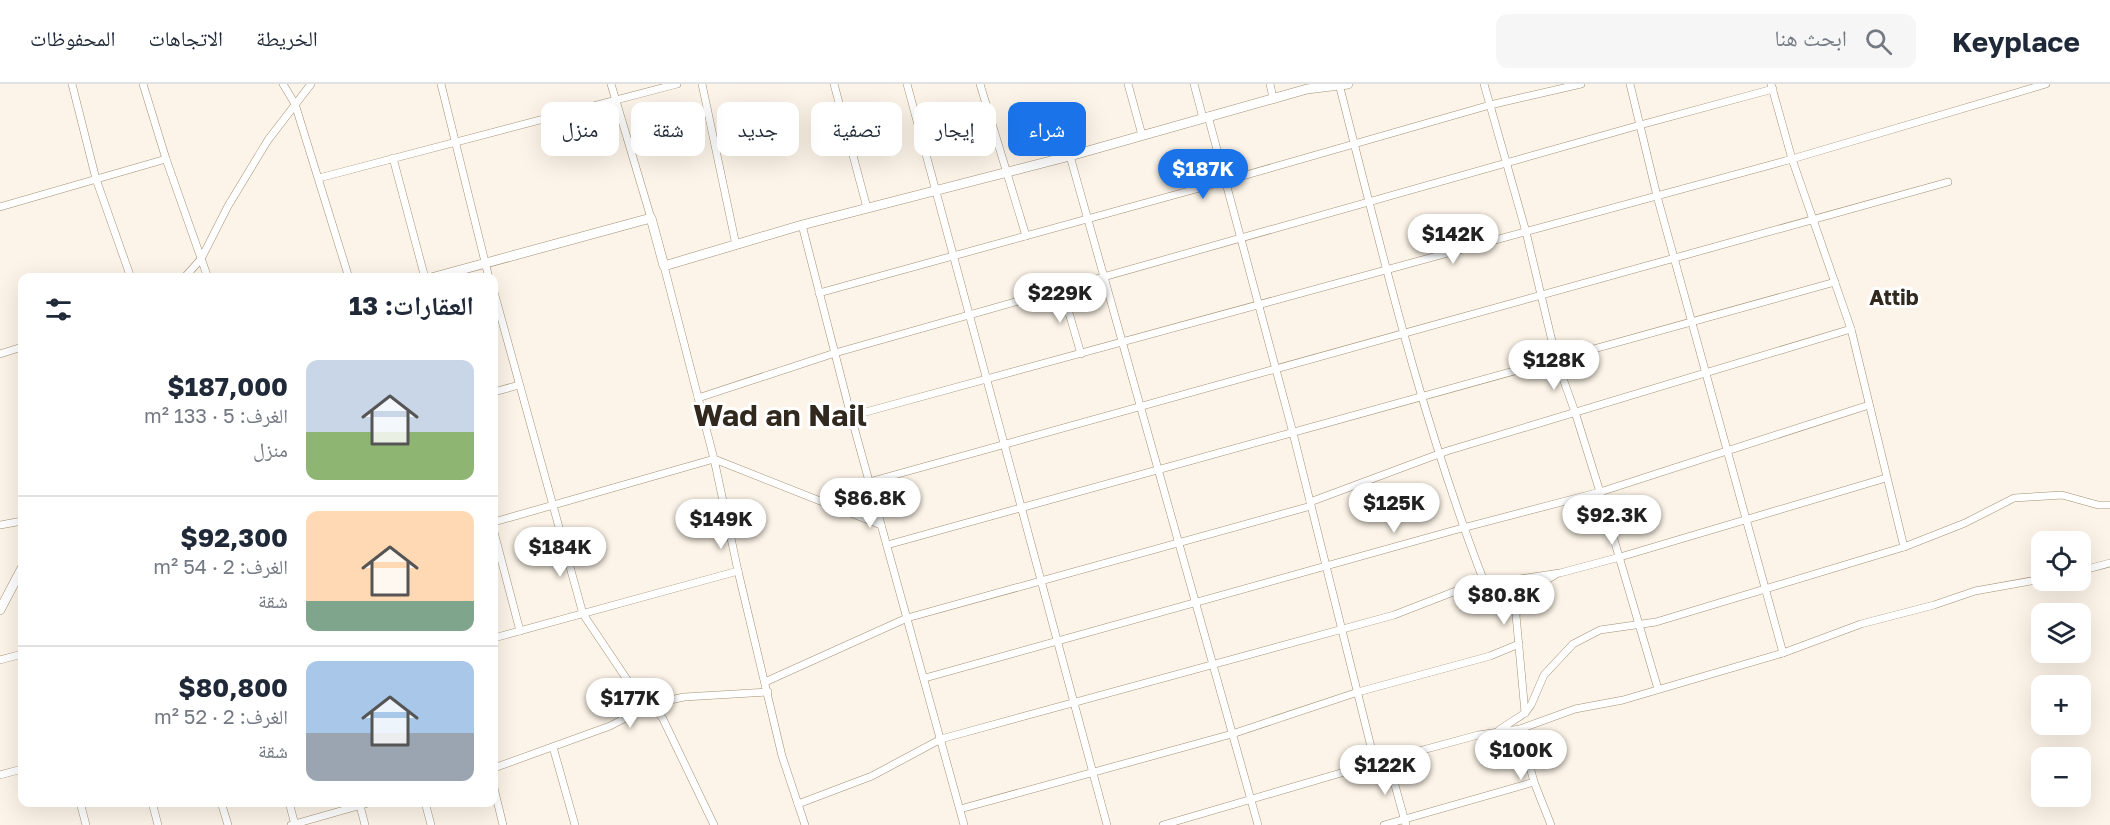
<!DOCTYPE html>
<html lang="ar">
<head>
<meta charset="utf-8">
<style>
	:root { --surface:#fff; --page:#f6f6f7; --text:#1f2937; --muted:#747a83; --line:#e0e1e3; --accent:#1a73e8 }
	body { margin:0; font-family:"Golos Text","Noto Naskh Arabic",sans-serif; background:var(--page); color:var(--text); direction:rtl; height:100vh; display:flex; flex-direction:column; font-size:22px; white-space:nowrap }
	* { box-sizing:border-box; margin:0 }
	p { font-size:20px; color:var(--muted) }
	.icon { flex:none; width:33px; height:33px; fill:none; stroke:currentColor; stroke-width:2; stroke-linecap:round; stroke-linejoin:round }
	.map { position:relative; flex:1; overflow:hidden; direction:ltr }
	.sheet { position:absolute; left:18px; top:189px; width:480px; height:534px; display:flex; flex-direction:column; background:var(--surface); border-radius:12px; box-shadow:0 6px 24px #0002; direction:rtl }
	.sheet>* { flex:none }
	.banner { position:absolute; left:516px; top:18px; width:570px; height:54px; direction:rtl; display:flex; gap:12px }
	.controls { position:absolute; left:2031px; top:447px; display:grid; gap:12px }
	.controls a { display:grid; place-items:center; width:60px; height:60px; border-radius:12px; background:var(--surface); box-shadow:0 6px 24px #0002; font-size:30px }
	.price { position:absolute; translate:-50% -51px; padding:0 14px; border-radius:21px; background:#fff; color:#222; font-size:20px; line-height:39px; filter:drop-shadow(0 2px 3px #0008) }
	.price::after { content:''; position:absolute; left:50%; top:36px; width:18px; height:14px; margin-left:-9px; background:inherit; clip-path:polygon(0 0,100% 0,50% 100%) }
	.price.active { background:var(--accent); color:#fff }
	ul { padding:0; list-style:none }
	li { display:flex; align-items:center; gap:18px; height:150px; padding:0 24px }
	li+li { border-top:2px solid var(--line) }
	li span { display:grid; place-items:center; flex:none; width:168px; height:120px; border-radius:12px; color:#555 }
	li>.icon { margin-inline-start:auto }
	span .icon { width:72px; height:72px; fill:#fffc; stroke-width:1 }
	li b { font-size:26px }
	h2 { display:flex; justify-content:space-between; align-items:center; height:72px; padding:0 24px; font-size:26px }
	.tag { padding:0 21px; border-radius:12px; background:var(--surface); box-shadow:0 6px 24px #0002; font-size:21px; line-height:54px }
	.tag.active { background:var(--accent); color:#fff }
	header { display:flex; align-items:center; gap:36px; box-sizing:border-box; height:84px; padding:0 30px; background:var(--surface); border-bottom:2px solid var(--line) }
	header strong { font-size:28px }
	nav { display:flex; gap:33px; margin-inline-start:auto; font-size:21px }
	.search { width:420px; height:54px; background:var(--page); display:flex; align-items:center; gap:15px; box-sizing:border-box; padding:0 21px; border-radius:12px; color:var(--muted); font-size:22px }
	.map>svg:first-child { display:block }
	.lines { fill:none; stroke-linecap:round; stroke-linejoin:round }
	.street-casing { stroke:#a39074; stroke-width:8 }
	.secondary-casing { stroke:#a39074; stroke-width:10 }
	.street { stroke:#fff; stroke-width:7 }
	.secondary { stroke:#fff; stroke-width:9 }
	.labels { text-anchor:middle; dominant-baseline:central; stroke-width:6; stroke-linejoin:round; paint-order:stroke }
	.quarter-label { font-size:21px; font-weight:bold; fill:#31291e; stroke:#fff }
	.town-label { font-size:30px; font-weight:bold; fill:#31291e; stroke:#fff }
</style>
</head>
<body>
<header>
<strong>Keyplace</strong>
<div class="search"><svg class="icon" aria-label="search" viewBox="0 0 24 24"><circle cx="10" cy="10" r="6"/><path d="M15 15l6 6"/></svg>ابحث هنا</div>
<nav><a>الخريطة</a><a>الاتجاهات</a><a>المحفوظات</a></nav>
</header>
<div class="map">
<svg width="2110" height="741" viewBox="0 0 2110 741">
	<rect width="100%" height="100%" fill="#fcf4e8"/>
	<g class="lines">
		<g class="street-casing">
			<g id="street">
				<path d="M72 0 96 95 131 194"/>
				<path d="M143 0 166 75 208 194"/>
				<path d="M283 0 295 20 349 194"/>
				<path d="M441 0 489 194"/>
				<path d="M611 0 651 134"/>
				<path d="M702 0 736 161"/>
				<path d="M834 0 867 124"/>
				<path d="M907 0 1107 741"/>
				<path d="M980 0 1026 152"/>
				<path d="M1128 0 1142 51"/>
				<path d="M1194 0 1203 34"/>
				<path d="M1270 0 1273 14"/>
				<path d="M1339 0C1382 168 1422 338 1485 500"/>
				<path d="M1484 0 1526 148 1557 278 1575 328 1600 408 1658 605"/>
				<path d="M1630 0 1657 112 1783 569"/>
				<path d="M1771 0 1792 75 1851 245 1904 463"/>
				<path d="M1208 32 1293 349 1375 679"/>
				<path d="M1070 72 1258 741"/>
				<path d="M393 74 425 194"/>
				<path d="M319 94 677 0"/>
				<path d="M0 123 166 75"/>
				<path d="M802 141 851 332 964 741"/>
				<path d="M664 182 714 375 738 487 782 672 805 741"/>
				<path d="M184 194 201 175 228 122 268 56 311 0"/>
				<path d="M1062 205 1081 270"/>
				<path d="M494 208 583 530 630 600 652 620 663 635 714 741"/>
				<path d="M819 209 1225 97 1490 21 1581 0"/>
				<path d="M0 270 22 263"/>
				<path d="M494 308 519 301"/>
				<path d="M698 314 835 269 1640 41 1773 5"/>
				<path d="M851 332 1792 75 2046 0"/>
				<path d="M869 398 1948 98"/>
				<path d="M1310 418 1447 367 1851 245"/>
				<path d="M494 438 714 375 881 441"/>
				<path d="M0 441 22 437"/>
				<path d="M494 448 520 547"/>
				<path d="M887 461 1835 198"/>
				<path d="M2080 487 2110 479"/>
				<path d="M494 554 738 487"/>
				<path d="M0 576 22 570"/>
				<path d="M925 594 1455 446 1600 408 1869 321"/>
				<path d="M765 598 907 534 1311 422"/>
				<path d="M1525 629 1516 531 1523 510 1555 491"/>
				<path d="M1520 645 1534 698 1551 741"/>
				<path d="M1499 646 1525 629 1531 621 1544 591 1573 560 1600 546 1656 538 1904 463 1965 439 2014 414 2062 411 2098 421H2110"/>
				<path d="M553 663 575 741"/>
				<path d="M1388 676 1406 741"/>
				<path d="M494 684 610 642 652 620 684 613 768 608"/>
				<path d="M0 691 22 685"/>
				<path d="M494 704 503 741"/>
				<path d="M80 718 86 741"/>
				<path d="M152 718 158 741"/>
				<path d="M221 718 228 741"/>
				<path d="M289 718 295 741"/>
				<path d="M359 718 365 741"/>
				<path d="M425 718 431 741"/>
				<path d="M798 720 872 692 941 655 1394 531 1461 505 1485 500 1560 489 1620 473 1886 394"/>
				<path d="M960 725 1232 650 1358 608 1490 572 1519 560"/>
				<path d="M291 741 372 718"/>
				<path d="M1163 741 1382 677 1478 651 1520 645 1575 625 1623 616 1783 569 1861 540 1934 521 1975 507 2042 495"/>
				<path d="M1384 741 1534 698"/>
			</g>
		</g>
		<g class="secondary-casing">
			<g id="secondary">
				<path d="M431 194 651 134 664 182 802 141 1070 72 1307 5 1348 0"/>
				<path d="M0 526 22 484"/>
			</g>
		</g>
		<use href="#street" class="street"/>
		<use href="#secondary" class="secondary"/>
	</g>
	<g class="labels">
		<g class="quarter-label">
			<text x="1894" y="213">Attib</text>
		</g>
		<g class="town-label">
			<text x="780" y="331">Wad an Nail</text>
		</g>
	</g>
</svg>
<div class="controls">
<a><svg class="icon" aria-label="locate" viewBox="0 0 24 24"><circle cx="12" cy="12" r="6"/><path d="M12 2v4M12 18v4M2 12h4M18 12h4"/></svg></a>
<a><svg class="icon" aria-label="layers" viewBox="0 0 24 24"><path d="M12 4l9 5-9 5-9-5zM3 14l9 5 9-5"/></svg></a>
<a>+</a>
<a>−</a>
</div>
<b class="price active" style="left:1203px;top:116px">$187K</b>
<b class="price" style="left:1453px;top:181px">$142K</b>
<b class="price" style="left:1060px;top:240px">$229K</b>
<b class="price" style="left:1554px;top:307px">$128K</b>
<b class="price" style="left:870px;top:445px">$86.8K</b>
<b class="price" style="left:1394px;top:450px">$125K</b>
<b class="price" style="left:1612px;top:462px">$92.3K</b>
<b class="price" style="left:721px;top:466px">$149K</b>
<b class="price" style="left:560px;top:494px">$184K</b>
<b class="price" style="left:1504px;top:542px">$80.8K</b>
<b class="price" style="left:630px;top:645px">$177K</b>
<b class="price" style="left:1521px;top:697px">$100K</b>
<b class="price" style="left:1385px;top:712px">$122K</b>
<div class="banner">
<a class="tag active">شراء</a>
<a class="tag">إيجار</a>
<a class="tag">تصفية</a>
<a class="tag">جديد</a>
<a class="tag">شقة</a>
<a class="tag">منزل</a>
</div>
<section class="sheet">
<h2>العقارات: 13<svg class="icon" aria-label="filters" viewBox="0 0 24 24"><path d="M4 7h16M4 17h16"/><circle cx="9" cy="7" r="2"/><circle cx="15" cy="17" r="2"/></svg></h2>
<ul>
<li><span style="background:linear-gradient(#c9d6e8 60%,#8fb573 0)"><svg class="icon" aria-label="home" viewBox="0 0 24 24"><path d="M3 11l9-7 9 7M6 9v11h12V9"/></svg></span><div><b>$187,000</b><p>الغرف: 5 · 133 m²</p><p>منزل</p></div></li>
<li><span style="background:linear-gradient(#ffd9b3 75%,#7fa58c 0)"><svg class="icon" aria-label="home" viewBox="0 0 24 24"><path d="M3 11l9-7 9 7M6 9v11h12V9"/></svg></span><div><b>$92,300</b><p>الغرف: 2 · 54 m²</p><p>شقة</p></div></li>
<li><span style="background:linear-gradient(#a9c7e8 60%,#9aa5b1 0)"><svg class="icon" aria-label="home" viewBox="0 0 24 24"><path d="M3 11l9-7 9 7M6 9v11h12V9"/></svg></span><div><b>$80,800</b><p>الغرف: 2 · 52 m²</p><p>شقة</p></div></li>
</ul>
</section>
</div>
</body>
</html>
